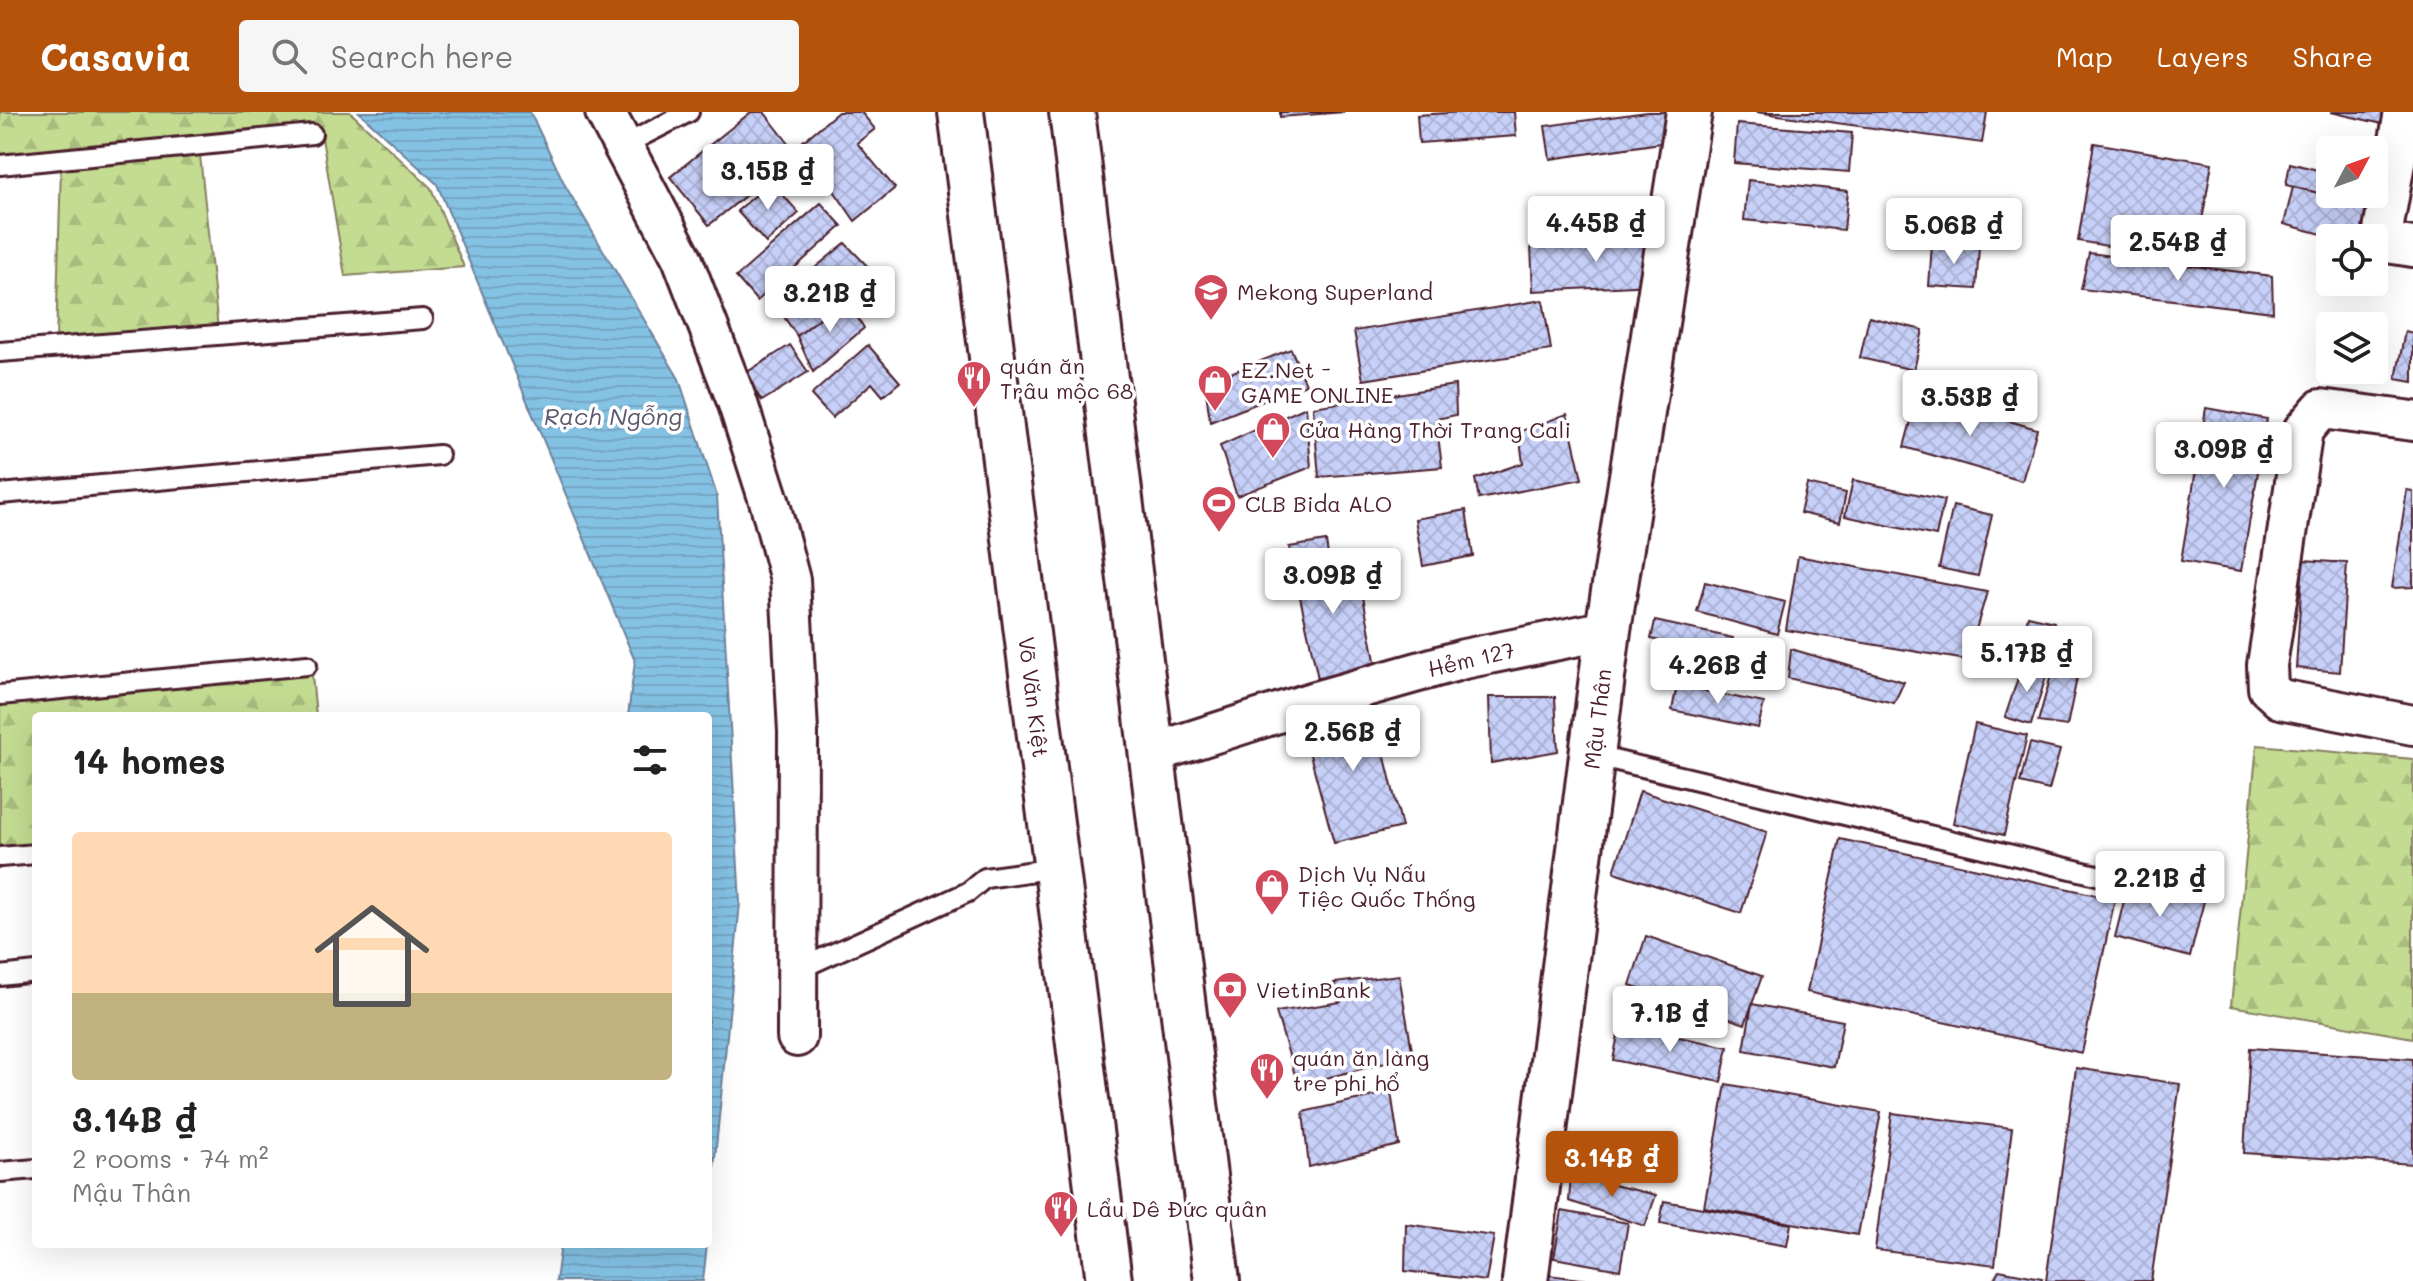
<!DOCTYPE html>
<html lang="en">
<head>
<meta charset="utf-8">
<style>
	:root { --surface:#fff; --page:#f6f6f6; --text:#222; --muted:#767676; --accent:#b45309 }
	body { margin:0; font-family:Mali,sans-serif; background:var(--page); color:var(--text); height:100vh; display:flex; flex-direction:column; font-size:30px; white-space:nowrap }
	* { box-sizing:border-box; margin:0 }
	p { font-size:26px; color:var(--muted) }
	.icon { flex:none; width:44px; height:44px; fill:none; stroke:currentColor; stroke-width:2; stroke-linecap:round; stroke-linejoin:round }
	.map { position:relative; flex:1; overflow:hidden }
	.side { position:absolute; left:32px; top:600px; width:680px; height:536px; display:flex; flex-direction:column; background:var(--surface); border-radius:8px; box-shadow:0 8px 32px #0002 }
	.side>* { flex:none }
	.needle { width:52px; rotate:49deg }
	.fabs { position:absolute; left:2316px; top:24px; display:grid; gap:16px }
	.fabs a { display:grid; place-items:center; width:72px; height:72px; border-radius:8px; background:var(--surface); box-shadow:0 8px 32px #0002; font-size:40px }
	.price { position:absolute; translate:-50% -68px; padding:0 18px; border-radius:8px; background:#fff; color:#222; font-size:26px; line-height:52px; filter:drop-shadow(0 2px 4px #0008) }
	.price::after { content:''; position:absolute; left:50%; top:48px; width:24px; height:18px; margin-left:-12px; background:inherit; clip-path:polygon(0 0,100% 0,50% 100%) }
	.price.active { background:var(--accent); color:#fff }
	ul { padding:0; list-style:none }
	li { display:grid; align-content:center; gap:16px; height:424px; padding:0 40px }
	li span { display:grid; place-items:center; height:248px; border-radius:8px; color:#555 }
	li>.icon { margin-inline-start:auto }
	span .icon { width:144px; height:144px; fill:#fffc; stroke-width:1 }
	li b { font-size:34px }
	h2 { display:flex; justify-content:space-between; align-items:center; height:96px; padding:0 40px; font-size:34px }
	header { display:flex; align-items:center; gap:48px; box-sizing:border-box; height:112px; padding:0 40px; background:var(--accent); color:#fff }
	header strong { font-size:38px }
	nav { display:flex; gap:44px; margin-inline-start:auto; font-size:28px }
	.search { width:560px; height:72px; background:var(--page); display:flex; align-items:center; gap:20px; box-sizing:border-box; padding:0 28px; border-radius:8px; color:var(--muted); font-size:30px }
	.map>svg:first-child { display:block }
	.forest { fill:url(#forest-firs); stroke:#867e5e; stroke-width:2 }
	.water { fill:url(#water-rules); stroke:#6d819a; stroke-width:2 }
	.building { fill:url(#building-cross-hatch); stroke:#4a1f2b; stroke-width:2 }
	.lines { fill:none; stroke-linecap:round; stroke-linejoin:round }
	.lane-casing { stroke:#4a1f2b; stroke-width:24 }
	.street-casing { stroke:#4a1f2b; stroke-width:44 }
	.secondary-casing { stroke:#4a1f2b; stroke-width:50 }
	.lane { stroke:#fff; stroke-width:18 }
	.street { stroke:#fff; stroke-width:38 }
	.secondary { stroke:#fff; stroke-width:44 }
	.labels { text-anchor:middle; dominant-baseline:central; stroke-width:7; stroke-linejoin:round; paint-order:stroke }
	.poi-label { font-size:22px; fill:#4a1f2b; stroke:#fff; text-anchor:start }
	.street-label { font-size:22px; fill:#4a1f2b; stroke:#fff }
	.water-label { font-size:24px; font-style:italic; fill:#5e586c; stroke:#fff }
</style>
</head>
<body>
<header>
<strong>Casavia</strong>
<div class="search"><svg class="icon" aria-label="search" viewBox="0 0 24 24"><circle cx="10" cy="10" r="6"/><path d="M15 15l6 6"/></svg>Search here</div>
<nav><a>Map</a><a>Layers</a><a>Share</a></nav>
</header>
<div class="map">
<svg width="2413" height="1169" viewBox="0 0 2413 1169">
	<defs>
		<pattern id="forest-firs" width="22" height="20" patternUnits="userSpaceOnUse" patternTransform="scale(2)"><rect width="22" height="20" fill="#c3dc92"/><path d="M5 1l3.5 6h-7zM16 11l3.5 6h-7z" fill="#a9bc7e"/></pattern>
		<pattern id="water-rules" width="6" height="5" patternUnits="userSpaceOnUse" patternTransform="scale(2)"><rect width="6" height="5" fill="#84c2e4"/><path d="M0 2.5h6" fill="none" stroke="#74a6c4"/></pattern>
		<pattern id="building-cross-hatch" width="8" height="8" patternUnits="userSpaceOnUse" patternTransform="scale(2)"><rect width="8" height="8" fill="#c7d0f8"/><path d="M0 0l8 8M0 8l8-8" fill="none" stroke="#acb2d5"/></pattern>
	</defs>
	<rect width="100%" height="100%" fill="#fff"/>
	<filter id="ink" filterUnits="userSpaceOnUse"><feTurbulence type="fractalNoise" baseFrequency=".0125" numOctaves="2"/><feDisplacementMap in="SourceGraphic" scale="16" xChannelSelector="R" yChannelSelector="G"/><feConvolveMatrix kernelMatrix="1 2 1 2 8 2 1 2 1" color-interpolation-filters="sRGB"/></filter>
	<g filter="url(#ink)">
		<g class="forest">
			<path d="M0 0H350L431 76 464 155 345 164 320 14 0 46Z"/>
			<path d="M200 43 218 217 56 230 61 54Z"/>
			<path d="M312 563 316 604H36V732L0 736V591Z"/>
			<path d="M2257 633 2413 647V926L2231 894Z"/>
		</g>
		<g class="water">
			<path d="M359 0H530L566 75 679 267 717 384 740 791 708 1117V604H628L635 549 437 72Z"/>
			<path d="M561 1132H707L703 1169H556Z"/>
		</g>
		<g class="building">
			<path d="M751 0H764L797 42 709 113 670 65Z"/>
			<path d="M838 0H861L875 17 857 31 895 76 855 109 801 31Z"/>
			<path d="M1280 0H1345L1280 5Z"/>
			<path d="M1464 0H1514L1516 24 1419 31 1417 3Z"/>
			<path d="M1647 0H1679L1674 29 1550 47 1545 14Z"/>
			<path d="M1756 0H1987L1982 31Z"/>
			<path d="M2331 0H2391L2387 13Z"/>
			<path d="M1737 12 1852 21 1849 60 1734 51Z"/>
			<path d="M2094 31 2212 51 2195 149 2078 129Z"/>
			<path d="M2290 51 2330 61V82H2374L2372 94 2286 73Z"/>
			<path d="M1748 68 1848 79 1844 118 1744 108Z"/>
			<path d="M771 70 799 101 766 131 737 99Z"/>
			<path d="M2293 75 2372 94 2364 126H2337L2284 112Z"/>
			<path d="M821 91 842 114 757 189 736 165Z"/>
			<path d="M1662 124 1654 173 1533 179 1531 135Z"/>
			<path d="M845 131 876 163 797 224 774 190Z"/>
			<path d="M1932 132 1979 135 1976 177 1929 174Z"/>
			<path d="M2089 141 2272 164 2273 200 2081 177Z"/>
			<path d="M846 186 864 216 813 260 797 224Z"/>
			<path d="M1543 188 1551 238 1363 268 1354 219Z"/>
			<path d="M1869 205 1923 218 1914 258 1860 246Z"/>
			<path d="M2405 219 2413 221V270L2396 267Z"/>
			<path d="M790 233 808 260 762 289 744 262Z"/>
			<path d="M868 233 900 270 883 284 872 271 832 306 811 283Z"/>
			<path d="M1291 237 1306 272 1210 310 1205 271Z"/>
			<path d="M1455 273 1456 303 1436 307 1442 355 1319 365 1313 295Z"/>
			<path d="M1918 283 2037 317 2022 369 1904 335Z"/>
			<path d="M1306 295 1311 355 1237 384 1220 334Z"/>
			<path d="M2206 296 2267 307 2241 459 2181 449Z"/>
			<path d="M1567 302 1582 367 1479 387 1475 367 1523 351 1519 320Z"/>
			<path d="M1853 368 1944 388 1936 424 1845 404Z"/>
			<path d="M1807 372 1846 381 1840 410 1800 401Z"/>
			<path d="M2407 378 2413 379V475L2392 476Z"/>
			<path d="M1953 394 1992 403 1978 464 1939 456Z"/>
			<path d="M1466 398 1473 444 1423 454 1415 407Z"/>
			<path d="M1326 429 1331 466 1359 463 1377 559 1319 571 1289 435Z"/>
			<path d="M1798 444 1987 480 1967 548 1786 518Z"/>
			<path d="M2303 448 2347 451 2340 560 2296 556Z"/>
			<path d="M1705 470 1785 490 1777 522 1697 500Z"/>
			<path d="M2028 504 2054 510 2047 543 2021 537Z"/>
			<path d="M1655 509 1733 526 1729 544 1651 527Z"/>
			<path d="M1791 537 1904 570 1894 591 1788 566Z"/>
			<path d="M2023 551 2048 558 2031 613 2005 605Z"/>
			<path d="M2052 560 2077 566 2067 614 2038 610Z"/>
			<path d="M1677 573 1764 591 1758 616 1672 598Z"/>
			<path d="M1489 585H1555L1558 639 1491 651Z"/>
			<path d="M1371 588 1402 715 1334 731 1302 613Z"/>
			<path d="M1975 612 2027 624 2004 723 1953 711Z"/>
			<path d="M2030 631 2060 638 2049 678 2020 671Z"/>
			<path d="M1640 679 1767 720 1741 801 1614 760Z"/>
			<path d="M1840 727 2115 787 2082 941 1807 880Z"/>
			<path d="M2129 769 2204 789 2190 845 2115 825Z"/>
			<path d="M1646 824 1762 864 1745 912 1630 873Z"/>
			<path d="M1399 863 1413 944 1298 973 1276 900 1341 890 1334 871Z"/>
			<path d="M1752 892 1843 909 1834 955 1744 938Z"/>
			<path d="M1620 913 1728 935 1721 970 1613 948Z"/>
			<path d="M2250 936 2413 947V1052L2244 1041Z"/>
			<path d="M2076 956 2180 972 2151 1169H2046Z"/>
			<path d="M1726 972 1881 1000 1858 1123 1704 1095Z"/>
			<path d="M1391 980 1399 1033 1309 1055 1303 1000Z"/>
			<path d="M1892 1001 2012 1016 1995 1153 1875 1138Z"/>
			<path d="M1571 1063 1656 1083 1645 1114 1569 1089Z"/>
			<path d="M1664 1089 1791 1112 1787 1134 1660 1111Z"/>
			<path d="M1562 1099 1628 1111 1620 1158 1554 1146Z"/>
			<path d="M1406 1112 1494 1124 1486 1169 1405 1159Z"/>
			<path d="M1999 1158 2042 1166 2041 1169H1993Z"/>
			<path d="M1548 1163 1597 1169H1548Z"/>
		</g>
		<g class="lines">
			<g class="lane-casing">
				<g id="lane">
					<path d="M624 33 689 0"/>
					<path d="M0 53 312 22"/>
					<path d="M0 240 423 207"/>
					<path d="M0 382 439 343"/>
					<path d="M0 583 307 553"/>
					<path d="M1592 643 2105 765"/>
					<path d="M0 745 36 742"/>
					<path d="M797 858 968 780 985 766 1056 756"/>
					<path d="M0 864 36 860"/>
					<path d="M0 1060 36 1057"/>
				</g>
			</g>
			<g class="street-casing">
				<g id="street">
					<path d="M605 0 682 146 738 292 770 392 790 468 798 620 797 925"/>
					<path d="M2404 0 2381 130 2413 135"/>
					<path d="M2413 309 2321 297 2303 318 2267 553 2268 576 2280 587 2413 613"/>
					<path d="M1153 641 1312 590 1464 547 1608 518"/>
				</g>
			</g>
			<g class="secondary-casing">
				<g id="secondary">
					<path d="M961 0 1109 1169"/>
					<path d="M1072 0 1217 1169"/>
					<path d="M1525 1169 1608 518 1689 0"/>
				</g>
			</g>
			<use href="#lane" class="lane"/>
			<use href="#street" class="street"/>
			<use href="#secondary" class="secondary"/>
		</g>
	</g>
	<defs>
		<g id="school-pin" transform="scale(1.8)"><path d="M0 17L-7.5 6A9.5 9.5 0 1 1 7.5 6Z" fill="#d1495b" stroke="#fff"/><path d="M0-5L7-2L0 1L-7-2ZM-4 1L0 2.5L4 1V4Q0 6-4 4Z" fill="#fff"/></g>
		<g id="restaurant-pin" transform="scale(1.8)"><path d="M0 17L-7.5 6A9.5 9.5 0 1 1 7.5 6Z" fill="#d1495b" stroke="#fff"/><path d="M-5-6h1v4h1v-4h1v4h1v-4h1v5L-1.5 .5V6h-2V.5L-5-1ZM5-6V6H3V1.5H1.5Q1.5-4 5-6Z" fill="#fff"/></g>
		<g id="shop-pin" transform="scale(1.8)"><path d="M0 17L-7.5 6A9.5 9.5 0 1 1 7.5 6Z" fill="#d1495b" stroke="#fff"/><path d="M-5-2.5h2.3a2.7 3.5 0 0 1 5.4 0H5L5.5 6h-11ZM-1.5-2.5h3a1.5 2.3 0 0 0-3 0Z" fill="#fff"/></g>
		<g id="stadium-pin" transform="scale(1.8)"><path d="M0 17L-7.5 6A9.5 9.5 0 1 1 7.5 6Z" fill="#d1495b" stroke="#fff"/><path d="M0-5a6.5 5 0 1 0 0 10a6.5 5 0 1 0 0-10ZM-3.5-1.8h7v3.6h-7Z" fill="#fff"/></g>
		<g id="bank-pin" transform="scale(1.8)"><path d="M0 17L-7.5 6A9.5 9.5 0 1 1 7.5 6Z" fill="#d1495b" stroke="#fff"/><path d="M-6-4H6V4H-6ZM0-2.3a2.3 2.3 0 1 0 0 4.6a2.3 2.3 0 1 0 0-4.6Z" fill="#fff"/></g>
	</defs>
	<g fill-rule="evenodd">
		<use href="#school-pin" x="1211" y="179"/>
		<use href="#restaurant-pin" x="974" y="266"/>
		<use href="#shop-pin" x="1215" y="270"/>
		<use href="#shop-pin" x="1273" y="317"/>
		<use href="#stadium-pin" x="1219" y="391"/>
		<use href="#shop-pin" x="1272" y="774"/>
		<use href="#bank-pin" x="1230" y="877"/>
		<use href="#restaurant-pin" x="1267" y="958"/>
		<use href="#restaurant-pin" x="1061" y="1096"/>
	</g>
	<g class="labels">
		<g class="poi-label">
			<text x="1237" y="179">Mekong Superland</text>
			<text x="1000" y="253">quán ăn<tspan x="1000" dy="25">Trâu mộc 68</tspan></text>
			<text x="1241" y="257">EZ.Net -<tspan x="1241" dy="25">GAME ONLINE</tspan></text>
			<text x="1299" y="317">Cửa Hàng Thời Trang Cali</text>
			<text x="1245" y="391">CLB Bida ALO</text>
			<text x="1298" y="761">Dịch Vụ Nấu<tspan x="1298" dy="25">Tiệc Quốc Thống</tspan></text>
			<text x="1256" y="877">VietinBank</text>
			<text x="1293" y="945">quán ăn làng<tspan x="1293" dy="25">tre phi hổ</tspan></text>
			<text x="1087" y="1096">Lẩu Dê Đức quân</text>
		</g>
		<g class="street-label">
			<text transform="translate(1471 547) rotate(-13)">Hẻm 127</text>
			<text transform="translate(1034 585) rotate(83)">Võ Văn Kiệt</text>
			<text transform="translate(1597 607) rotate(-83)">Mậu Thân</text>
		</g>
		<g class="water-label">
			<text x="613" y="303">Rạch Ngỗng</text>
		</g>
	</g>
</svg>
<div class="fabs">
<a><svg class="needle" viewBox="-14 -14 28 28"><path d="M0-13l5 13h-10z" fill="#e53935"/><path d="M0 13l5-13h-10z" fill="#767676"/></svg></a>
<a><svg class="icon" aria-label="locate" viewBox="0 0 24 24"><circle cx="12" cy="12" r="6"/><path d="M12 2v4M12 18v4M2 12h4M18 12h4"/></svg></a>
<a><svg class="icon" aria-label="layers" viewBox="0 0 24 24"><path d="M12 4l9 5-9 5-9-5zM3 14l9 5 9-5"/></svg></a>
</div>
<b class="price" style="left:768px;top:100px">3.15B ₫</b>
<b class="price" style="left:1596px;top:152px">4.45B ₫</b>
<b class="price" style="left:1954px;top:154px">5.06B ₫</b>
<b class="price" style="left:2178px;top:171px">2.54B ₫</b>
<b class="price" style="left:830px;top:222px">3.21B ₫</b>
<b class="price" style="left:1970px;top:326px">3.53B ₫</b>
<b class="price" style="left:2224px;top:378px">3.09B ₫</b>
<b class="price" style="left:1333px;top:504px">3.09B ₫</b>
<b class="price" style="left:2027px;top:582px">5.17B ₫</b>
<b class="price" style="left:1718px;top:594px">4.26B ₫</b>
<b class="price" style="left:1353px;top:661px">2.56B ₫</b>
<b class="price" style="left:2160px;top:807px">2.21B ₫</b>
<b class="price" style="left:1670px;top:942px">7.1B ₫</b>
<b class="price active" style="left:1612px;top:1087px">3.14B ₫</b>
<section class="side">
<h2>14 homes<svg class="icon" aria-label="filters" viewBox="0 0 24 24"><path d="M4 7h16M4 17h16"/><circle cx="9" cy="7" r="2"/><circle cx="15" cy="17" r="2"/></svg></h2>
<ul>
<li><span style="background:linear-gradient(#ffd9b3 65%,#c2b280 0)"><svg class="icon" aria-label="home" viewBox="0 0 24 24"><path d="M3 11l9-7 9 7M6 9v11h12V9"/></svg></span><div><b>3.14B ₫</b><p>2 rooms · 74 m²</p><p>Mậu Thân</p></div></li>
</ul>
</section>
</div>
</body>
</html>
